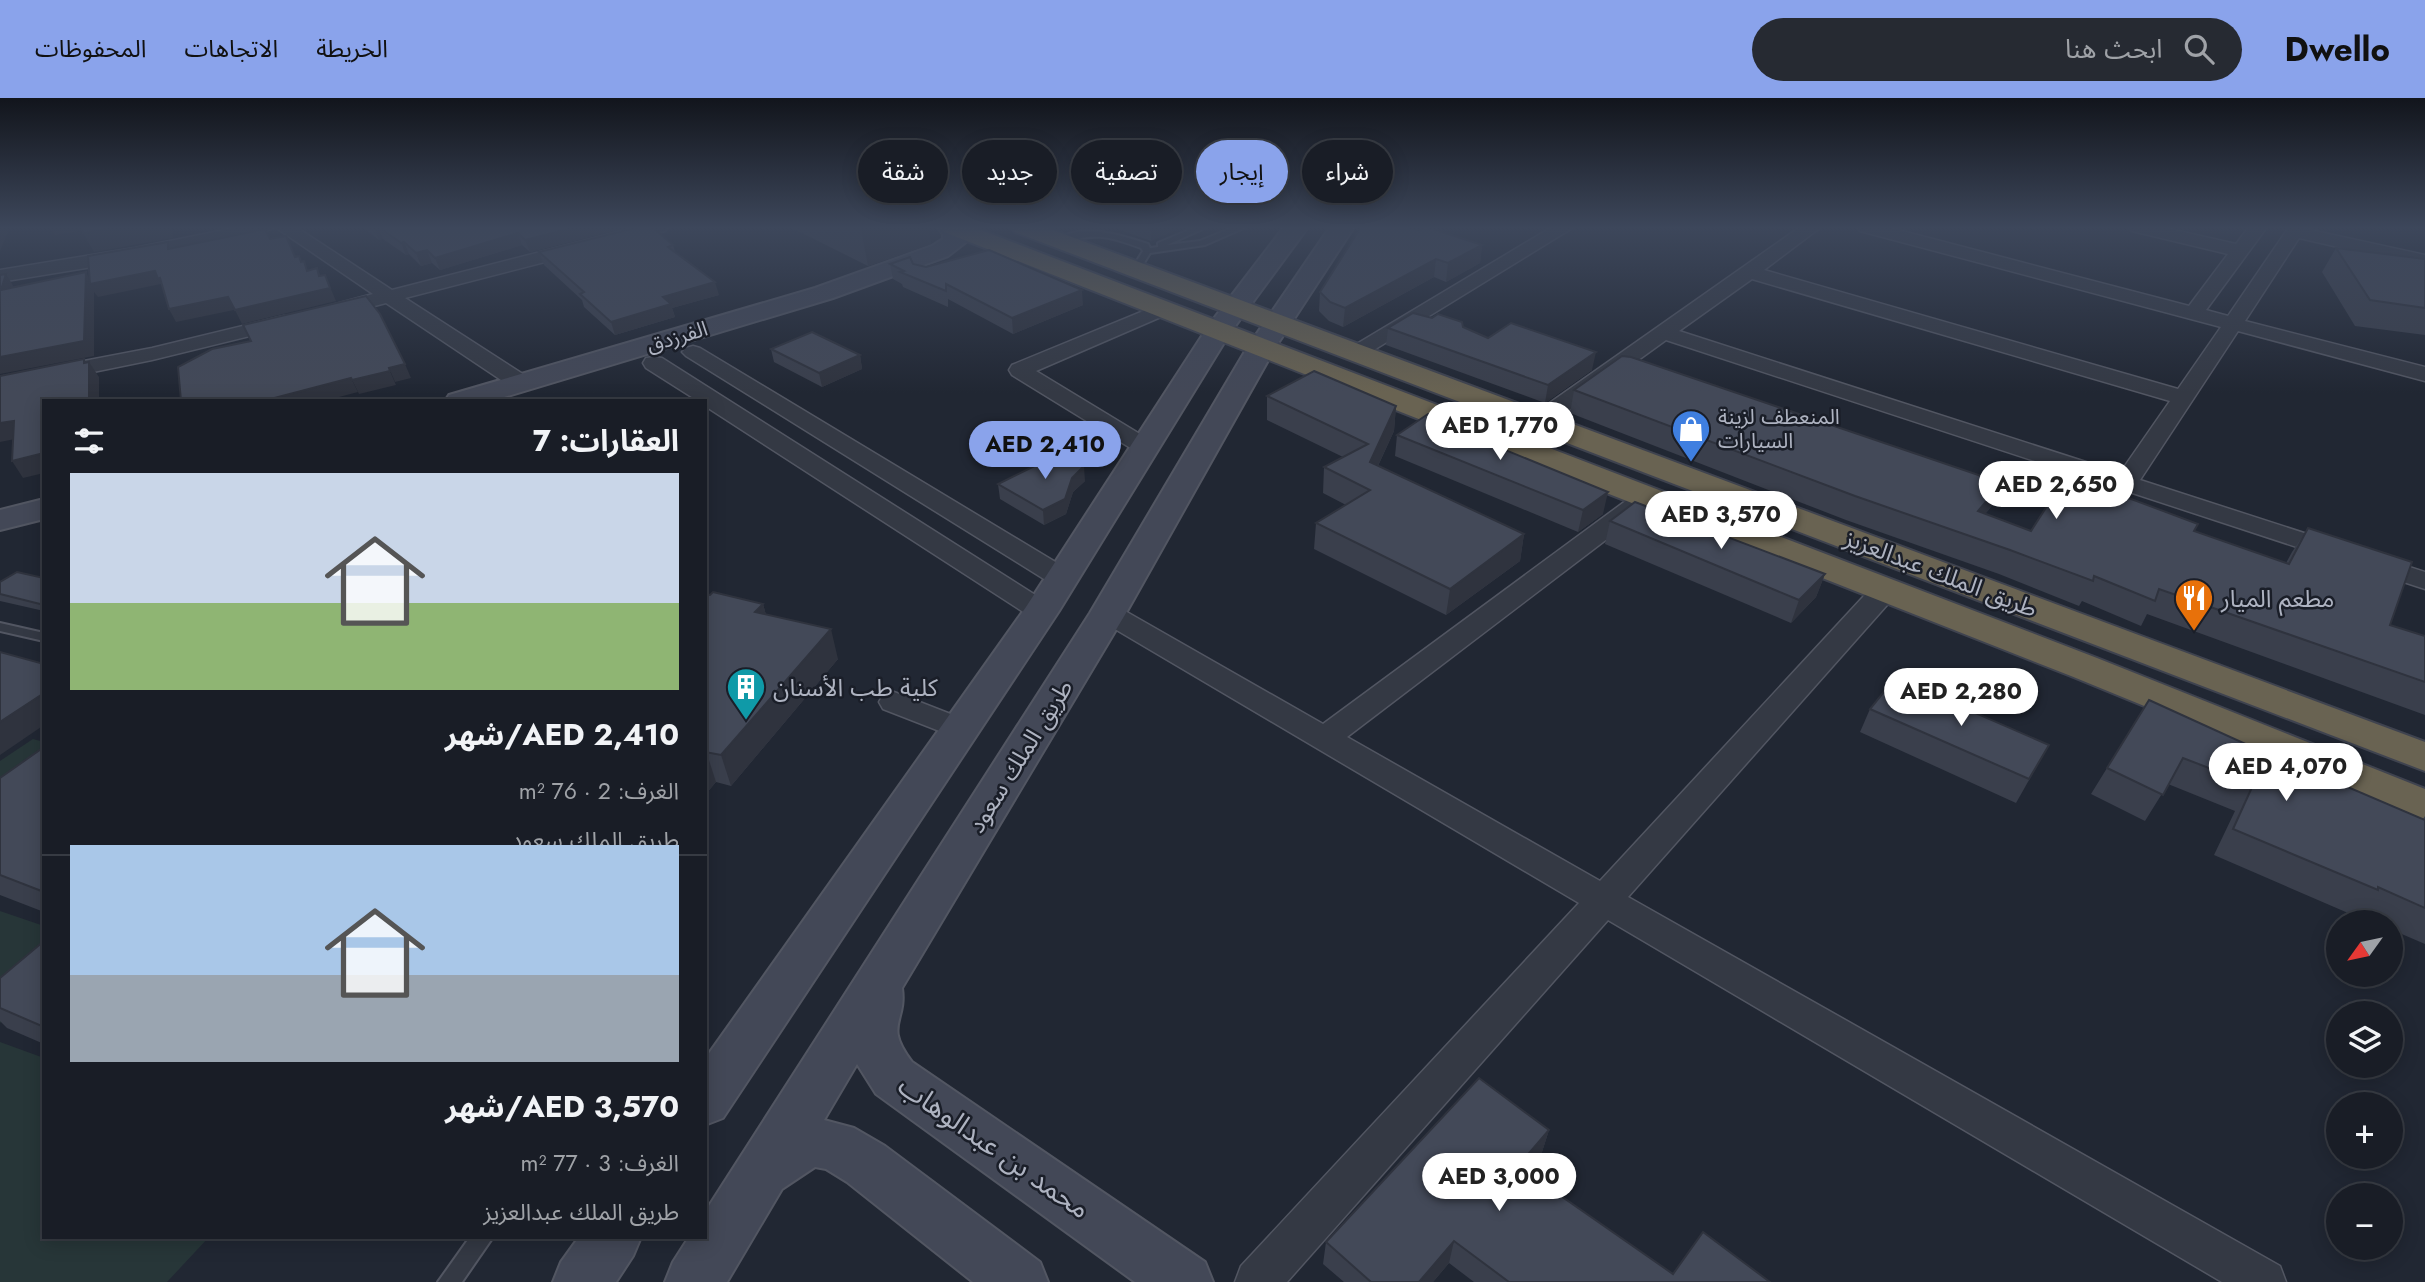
<!DOCTYPE html>
<html lang="ar">
<head>
<meta charset="utf-8">
<style>
	:root { --surface:#191d26; --page:#262a32; --text:#f1f3f6; --muted:#9fa2a7; --line:#373b43; --accent:#8aa3eb }
	body { margin:0; font-family:Jost,"Noto Sans Arabic",sans-serif; background:var(--page); color:var(--text); direction:rtl; height:100vh; display:flex; flex-direction:column; font-size:26px; white-space:nowrap }
	* { box-sizing:border-box; margin:0 }
	p { font-size:23px; color:var(--muted) }
	.icon { flex:none; width:38px; height:38px; fill:none; stroke:currentColor; stroke-width:2; stroke-linecap:round; stroke-linejoin:round }
	.map { position:relative; flex:1; overflow:hidden; direction:ltr }
	.drawer { position:absolute; left:42px; top:301px; width:665px; height:840px; display:flex; flex-direction:column; background:var(--surface); border-radius:0px; box-shadow:0 4px 18px #0003,0 0 0 2px var(--line); direction:rtl }
	.drawer>* { flex:none }
	.top-card { position:absolute; left:728px; top:42px; width:665px; height:63px; direction:rtl; display:flex; gap:14px }
	.needle { width:46px; rotate:237deg }
	.tools { position:absolute; left:2326px; top:812px; display:grid; gap:14px }
	.tools a { display:grid; place-items:center; width:77px; height:77px; border-radius:50%; background:var(--surface); box-shadow:0 4px 18px #0003,0 0 0 2px var(--line); font-size:35px }
	.price { position:absolute; translate:-50% -60px; padding:0 16px; border-radius:24px; background:#fff; color:#222; font-size:23px; line-height:46px; filter:drop-shadow(0 2px 4px #0008) }
	.price::after { content:''; position:absolute; left:50%; top:42px; width:21px; height:16px; margin-left:-10px; background:inherit; clip-path:polygon(0 0,100% 0,50% 100%) }
	.price.selected { background:var(--accent); color:#111 }
	ul { padding:0; list-style:none }
	li { display:grid; align-content:center; gap:14px; height:371px; padding:0 28px }
	li+li { border-top:2px solid var(--line) }
	li span { display:grid; place-items:center; height:217px; border-radius:0px; color:#555 }
	li>.icon { margin-inline-start:auto }
	span .icon { width:126px; height:126px; fill:#fffc; stroke-width:1 }
	li b { font-size:30px }
	h2 { display:flex; justify-content:space-between; align-items:center; height:84px; padding:0 28px; font-size:30px }
	.tag { padding:0 24px; border-radius:32px; background:var(--surface); box-shadow:0 4px 18px #0003,0 0 0 2px var(--line); font-size:24px; line-height:63px }
	.tag.selected { background:var(--accent); color:#111 }
	header { display:flex; align-items:center; gap:42px; box-sizing:border-box; height:98px; padding:0 35px; background:var(--accent); color:#111 }
	header strong { font-size:33px }
	nav { display:flex; gap:38px; margin-inline-start:auto; font-size:24px }
	.search { width:490px; height:63px; background:var(--page); display:flex; align-items:center; gap:18px; box-sizing:border-box; padding:0 24px; border-radius:38px; color:var(--muted); font-size:26px }
	.map>svg:first-child { display:block }
	.green { fill:#273638 }
	.lines { fill:none; stroke-linecap:round; stroke-linejoin:round }
	.lane-casing { stroke:#525662; stroke-width:4 }
	.street-casing { stroke:#525662; stroke-width:3 }
	.secondary-casing { stroke:#525662; stroke-width:4 }
	.highway-casing { stroke:#3f434f; stroke-width:4 }
	.lane { fill:#343944; fill-rule:evenodd }
	.street { fill:#343944; fill-rule:evenodd }
	.secondary { fill:#434857; fill-rule:evenodd }
	.highway { fill:#696352; fill-rule:evenodd }
	.wall { fill:#3a3f4c }
	.shaded-wall { fill:#2f333e }
	.building { fill:#434958; stroke:#2f333e; stroke-width:2 }
	.labels { text-anchor:middle; dominant-baseline:central; stroke-width:5; stroke-linejoin:round; paint-order:stroke }
	.far-street-label { font-size:21px; fill:#aeb3c1; stroke:#1a1e28 }
	.far-poi-label { font-size:21px; fill:#aeb3c1; stroke:#1a1e28; text-anchor:start }
	.street-label { font-size:24px; fill:#aeb3c1; stroke:#1a1e28 }
	.poi-label { font-size:24px; fill:#aeb3c1; stroke:#1a1e28; text-anchor:start }
	.near-street-label { font-size:28px; fill:#aeb3c1; stroke:#1a1e28 }
</style>
</head>
<body>
<header>
<strong>Dwello</strong>
<div class="search"><svg class="icon" aria-label="search" viewBox="0 0 24 24"><circle cx="10" cy="10" r="6"/><path d="M15 15l6 6"/></svg>ابحث هنا</div>
<nav><a>الخريطة</a><a>الاتجاهات</a><a>المحفوظات</a></nav>
</header>
<div class="map">
<svg width="2425" height="1184" viewBox="0 0 2425 1184">
	<rect width="100%" height="100%" fill="#212733"/>
	<g class="green">
		<path d="M33 641 44 644V696L0 727V663Z"/>
		<path d="M0 813 44 828V889L0 925Z"/>
		<path d="M0 944 44 960V1139H209L167 1184H0Z"/>
	</g>
	<g class="lines">
		<g class="lane-casing">
			<g id="lane">
				<path d="M1196 129H1207L1167 147 1200 143 1234 129H1246L1205 147 1150 155 1139 173 1136 174 1132 171 1143 153 1141 150C1106 137 1095 135 1058 145L1054 142C1084 125 1117 136 1148 146L1150 150 1158 149V145Z"/>
				<path d="M0 525 44 535V543L0 533Z"/>
				<path d="M470 1139H493L462 1184H438Z"/>
			</g>
		</g>
		<g class="street-casing">
			<g id="street">
				<path d="M239 129H274L265 134 135 162 0 184V172L135 150Z"/>
				<path d="M275 129H296L392 192 638 129H668L665 133 405 200 529 280 532 285 529 290H513L386 205 332 219 325 217 322 213 325 209 373 196Z"/>
				<path d="M1552 129H1574L1364 258H1350L1346 254 1350 250Z"/>
				<path d="M1800 129H1821L1764 172 2178 291 2221 229 1860 133 1857 129H1887L2189 208 2228 156 2132 133 2129 129H2161L2236 146 2249 129H2267L2206 212 2228 218 2289 129H2307L2306 131 2425 157V169L2299 140 2245 223 2425 269V283L2238 233 2140 382 2425 474V491L1666 242 1547 328H1531L1528 323 1531 318ZM1752 181 2170 303 2120 375 1679 233Z"/>
				<path d="M1163 205 1170 207 1173 211 1170 215 1036 273 1153 344 1157 349 1153 354H1137L1012 277 1009 272 1012 267Z"/>
				<path d="M284 218 291 220 294 224 291 228 152 262 0 293V279L152 250Z"/>
				<path d="M693 248 700 250 1072 474 1075 480 1072 486 1062 488 1052 486 686 258 682 254 686 250Z"/>
				<path d="M654 259 662 260 1051 507 1055 513 1051 519 1041 521 1031 519 705 308V303H698L646 270 643 265 646 260Z"/>
				<path d="M1640 397 1649 399 1652 404 1649 409 1347 639 1600 783 1875 486 1885 484 1895 486 1899 492 1895 498 1628 799 2280 1168 2286 1184H2222L1608 822 1287 1184H1235L1241 1168 1579 805 1098 521 1094 515 1098 509 1108 506 1118 509 1323 626 1631 399Z"/>
				<path d="M894 594 971 624 975 631 971 638 960 641 883 611 879 604 883 597Z"/>
			</g>
		</g>
		<g class="secondary-casing">
			<g id="secondary">
				<path d="M937 129H962L967 135 966 144 948 158 833 200 491 303H445L449 297 815 190 932 148 943 141V136Z"/>
				<path d="M1284 129H1308L1230 235 1059 513 723 1020 705 1027V961L1026 509 1209 227Z"/>
				<path d="M1330 129H1354L1275 250 1126 515 902 890C907 925 883 926 912 964L1205 1164 1213 1184H1135L876 996 857 966 824 1022 854 1030 885 1048 1040 1164 1048 1184H973L847 1084 826 1071 815 1069 782 1091 727 1184H665L673 1164 689 1139H705V1114L1090 515 1247 250Z"/>
				<path d="M44 401V421L0 432V412Z"/>
				<path d="M579 1139H641L633 1158 616 1184H553L561 1164Z"/>
			</g>
		</g>
		<g class="highway-casing">
			<g id="highway">
				<path d="M940 129H973L2097 560 2425 691V723L2071 578 944 134Z"/>
				<path d="M1011 129H1045L2425 644V673L1015 134Z"/>
			</g>
		</g>
		<use href="#lane" class="lane"/>
		<use href="#street" class="street"/>
		<use href="#secondary" class="secondary"/>
		<use href="#highway" class="highway"/>
	</g>
	<g class="wall">
		<path d="M362 129H628L530 154 522 147 440 172 432 165 421 168 409 156 406 157 383 141 379 142Z"/>
		<path d="M792 129H928L931 146 868 168 792 130Z"/>
		<path d="M1112 129H1182L1151 143Z"/>
		<path d="M673 147 675 154 719 197 672 210 675 219 615 237 584 209 582 202 544 167 539 154Z"/>
		<path d="M1482 147 1480 165 1446 184 1434 179 1343 229 1329 223 1319 213 1320 194Z"/>
		<path d="M2336 150 2425 161V237L2355 228 2322 174Z"/>
		<path d="M890 166H913L1083 207 1013 236 948 201V209L903 189 902 186 893 181Z"/>
		<path d="M1463 229 1488 240 1592 272 1545 305 1386 247 1388 230Z"/>
		<path d="M771 251 860 257 862 271 822 289 774 264Z"/>
		<path d="M1574 292 2002 385 1991 409 1985 416 2031 433H2194L2286 465 2292 454 2308 430 2390 527 2425 538V617L2147 516 2141 528 2082 503 2079 508 1999 476 1846 422 1570 315Z"/>
		<path d="M1267 298 1396 308 1394 333 1378 368 1524 436 1520 463 1446 517 1314 451 1316 425 1346 407 1323 395 1324 369 1343 359 1267 322Z"/>
		<path d="M1397 337 1471 338 1603 416 1578 434 1395 358Z"/>
		<path d="M1085 383 1073 394 1066 416 1044 427 1000 401 998 386Z"/>
		<path d="M1610 423 1825 476 1816 499 1791 525 1605 446Z"/>
		<path d="M44 480V513L0 503V484Z"/>
		<path d="M705 496 763 506 766 517 838 561 731 688 716 684 705 697Z"/>
		<path d="M2149 602 2328 683 2329 681 2423 721 2425 718V846L2390 831V824H2375L2357 816 2355 818 2214 757 2235 713 2168 686 2145 723 2091 696Z"/>
		<path d="M1870 611 2049 647 2016 705 1860 634Z"/>
		<path d="M44 649V814L0 797V680Z"/>
		<path d="M44 843V946L7 930 0 923V880Z"/>
		<path d="M1549 1032 1542 1054 1526 1073 1673 1176 1770 1184H1474L1449 1165 1433 1184H1344L1323 1166 1326 1144Z"/>
	</g>
	<g class="shaded-wall">
		<path d="M0 129H10L0 153Z"/>
		<path d="M50 129H91L92 131 55 137Z"/>
		<path d="M119 129H172L173 140 94 154 83 135Z"/>
		<path d="M378 129 383 141 379 142 374 130Z"/>
		<path d="M576 129H628L530 154 525 142Z"/>
		<path d="M867 129H928L931 146 868 168 861 131Z"/>
		<path d="M1154 129H1182L1151 143V130Z"/>
		<path d="M518 135 522 147 440 172 435 160Z"/>
		<path d="M404 144 409 156 406 157 401 145Z"/>
		<path d="M1482 147 1480 165 1446 184 1448 165Z"/>
		<path d="M427 152 432 165 421 168 416 155Z"/>
		<path d="M1436 161 1434 179 1343 229 1345 210Z"/>
		<path d="M317 170 323 183 325 177 336 203 242 226 235 212 319 178Z"/>
		<path d="M155 173 160 180 165 194 161 186 98 199 94 194V258L0 276V259L86 174 92 186Z"/>
		<path d="M6 176 15 191 1 192Z"/>
		<path d="M715 184 719 197 672 210 675 219 615 237 611 224 663 199Z"/>
		<path d="M1082 192 1083 207 1013 236 1012 220Z"/>
		<path d="M228 199 234 212 176 224 169 211Z"/>
		<path d="M1596 254 1592 272 1545 305 1548 287Z"/>
		<path d="M860 257 862 271 822 289 819 275Z"/>
		<path d="M84 261 89 269V264L99 279V303H89Z"/>
		<path d="M405 266 411 280 395 284 389 270Z"/>
		<path d="M390 273 396 287 359 296 352 282Z"/>
		<path d="M351 280 358 294 324 303H263Z"/>
		<path d="M1396 308 1394 333 1368 389 1370 364Z"/>
		<path d="M14 323 25 339 0 344V325Z"/>
		<path d="M44 355V375L23 380 12 363Z"/>
		<path d="M1084 368 1085 383 1073 394 1066 416 1044 427 1043 412 1072 380Z"/>
		<path d="M2002 385 1991 409 1967 437 1978 413Z"/>
		<path d="M1608 394 1603 416 1578 434 1583 412Z"/>
		<path d="M1524 436 1520 463 1446 517 1450 491Z"/>
		<path d="M1825 476 1816 499 1791 525 1799 502Z"/>
		<path d="M763 506 771 535 755 514Z"/>
		<path d="M831 531 838 561 731 688 721 657Z"/>
		<path d="M44 595V627L0 657V624Z"/>
		<path d="M706 653 716 684 705 697V654Z"/>
		<path d="M1549 1032 1542 1054 1512 1091 1518 1068Z"/>
		<path d="M1454 1143 1449 1165 1433 1184H1419Z"/>
	</g>
	<g class="building">
		<path d="M83 129H119L83 135Z"/>
		<path d="M379 129H576L525 142 518 135 435 160 427 152 416 155 404 144 401 145Z"/>
		<path d="M639 129H652L673 147 668 149 715 184 663 199 671 206 611 224 580 196 584 194 539 154Z"/>
		<path d="M1361 129H1408L1419 132 1423 129H1427L1482 147 1448 165 1436 161 1345 210 1330 204 1320 194Z"/>
		<path d="M265 131 270 141 286 138 295 159 299 158 301 164 304 163 307 173 317 170 319 178 325 177 330 190 235 212 228 199 169 211 160 180 158 181 155 173 90 186 88 158 168 144V151Z"/>
		<path d="M2336 150 2425 161V210L2370 202Z"/>
		<path d="M989 152 1082 192 1012 220 946 186V193L900 174 904 173 890 166 910 159 913 166 926 169Z"/>
		<path d="M86 174 84 243 0 259V177L6 176 1 192Z"/>
		<path d="M366 198 380 216 405 266 389 270 390 273 352 282 351 280 263 303H181L178 269 212 251 251 243 243 227Z"/>
		<path d="M1413 215 1432 220 1438 216 1462 224 1463 229 1488 240 1511 225 1596 254 1548 287 1388 230Z"/>
		<path d="M812 234 860 257 819 275 771 251Z"/>
		<path d="M1622 258 1631 259 2002 385 1978 413 2031 433 2067 377 2198 426 2194 433 2289 466 2308 430 2412 464 2390 527 2425 538V584L2159 491 2155 503 2094 478 2093 483 2010 452 1855 398 1574 292Z"/>
		<path d="M84 261V265L89 264V303H44V355L12 363 14 323 0 325V278Z"/>
		<path d="M1314 273 1396 308 1370 364 1524 436 1450 491 1316 425 1370 392 1324 369 1368 346 1267 298Z"/>
		<path d="M1428 316 1466 330 1471 338 1608 394 1583 412 1397 337Z"/>
		<path d="M1061 355 1084 368 1072 380 1065 401 1043 412 998 386Z"/>
		<path d="M1635 404 1825 476 1799 502 1610 423Z"/>
		<path d="M17 474 44 480V507L0 496V484Z"/>
		<path d="M713 494 763 506 755 514 831 531 721 657 705 654V496L710 497Z"/>
		<path d="M0 554 44 566V595L0 624Z"/>
		<path d="M1895 580 2049 647 2029 681 1870 611Z"/>
		<path d="M2149 602 2329 684V681L2425 722V810L2378 789V792L2233 731 2253 687 2183 660 2163 697 2107 670Z"/>
		<path d="M44 649V794L0 777V680Z"/>
		<path d="M44 843V929L0 910V880Z"/>
		<path d="M1479 980 1549 1032 1518 1068 1673 1176 1703 1134 1770 1184H1509L1454 1143 1419 1184H1371L1326 1144Z"/>
	</g>
	<linearGradient id="sky" x2="0" y2="1"><stop stop-color="#12151c"/><stop offset="0.44" stop-color="#3d475b"/><stop offset="1" stop-color="#3d475b" stop-opacity="0"/></linearGradient>
	<rect width="2425" height="295" fill="url(#sky)"/>
	<defs>
		<g id="shop-pin" transform="scale(2.0125)"><path d="M0 17L-7.5 6A9.5 9.5 0 1 1 7.5 6Z" fill="#3f7fe0" stroke="#1a1e28"/><path d="M-5-2.5h2.3a2.7 3.5 0 0 1 5.4 0H5L5.5 6h-11ZM-1.5-2.5h3a1.5 2.3 0 0 0-3 0Z" fill="#fff"/></g>
		<g id="restaurant-pin" transform="scale(2.0125)"><path d="M0 17L-7.5 6A9.5 9.5 0 1 1 7.5 6Z" fill="#e8710a" stroke="#1a1e28"/><path d="M-5-6h1v4h1v-4h1v4h1v-4h1v5L-1.5 .5V6h-2V.5L-5-1ZM5-6V6H3V1.5H1.5Q1.5-4 5-6Z" fill="#fff"/></g>
		<g id="building-pin" transform="scale(2.0125)"><path d="M0 17L-7.5 6A9.5 9.5 0 1 1 7.5 6Z" fill="#0f9aa8" stroke="#1a1e28"/><path d="M-4-6H4V6H1V3H-1V6H-4ZM-2.5-4.3h1.7v1.8h-1.7ZM.8-4.3h1.7v1.8H.8ZM-2.5-1h1.7V.8h-1.7ZM.8-1h1.7V.8H.8Z" fill="#fff"/></g>
	</defs>
	<g fill-rule="evenodd">
		<use href="#shop-pin" x="1691" y="331"/>
		<use href="#restaurant-pin" x="2194" y="500"/>
		<use href="#building-pin" x="746" y="589"/>
	</g>
	<g class="labels">
		<g class="far-street-label">
			<text transform="translate(677 239) rotate(-17)">الفرزدق</text>
		</g>
		<g class="far-poi-label">
			<text x="1718" y="319">المنعطف لزينة<tspan x="1718" dy="24">السيارات</tspan></text>
		</g>
		<g class="street-label">
			<text transform="translate(1941 475) rotate(21)">طريق الملك عبدالعزيز</text>
			<text transform="translate(1020 658) rotate(-58)">طريق الملك سعود</text>
		</g>
		<g class="poi-label">
			<text x="2221" y="500">مطعم الميار</text>
			<text x="773" y="589">كلية طب الأسنان</text>
		</g>
		<g class="near-street-label">
			<text transform="translate(994 1049) rotate(35)">محمد بن عبدالوهاب</text>
		</g>
	</g>
</svg>
<div class="tools">
<a><svg class="needle" viewBox="-14 -14 28 28"><path d="M0-13l5 13h-10z" fill="#e53935"/><path d="M0 13l5-13h-10z" fill="#9fa2a7"/></svg></a>
<a><svg class="icon" aria-label="layers" viewBox="0 0 24 24"><path d="M12 4l9 5-9 5-9-5zM3 14l9 5 9-5"/></svg></a>
<a>+</a>
<a>−</a>
</div>
<b class="price" style="left:1500px;top:364px">AED 1,770</b>
<b class="price selected" style="left:1045px;top:383px">AED 2,410</b>
<b class="price" style="left:2056px;top:423px">AED 2,650</b>
<b class="price" style="left:1721px;top:453px">AED 3,570</b>
<b class="price" style="left:1961px;top:630px">AED 2,280</b>
<b class="price" style="left:2286px;top:705px">AED 4,070</b>
<b class="price" style="left:1499px;top:1115px">AED 3,000</b>
<div class="top-card">
<a class="tag">شراء</a>
<a class="tag selected">إيجار</a>
<a class="tag">تصفية</a>
<a class="tag">جديد</a>
<a class="tag">شقة</a>
</div>
<section class="drawer">
<h2>العقارات: 7<svg class="icon" aria-label="filters" viewBox="0 0 24 24"><path d="M4 7h16M4 17h16"/><circle cx="9" cy="7" r="2"/><circle cx="15" cy="17" r="2"/></svg></h2>
<ul>
<li><span style="background:linear-gradient(#c9d6e8 60%,#8fb573 0)"><svg class="icon" aria-label="home" viewBox="0 0 24 24"><path d="M3 11l9-7 9 7M6 9v11h12V9"/></svg></span><div><b>AED 2,410/شهر</b><p>الغرف: 2 · 76 m²</p><p>طريق الملك سعود</p></div></li>
<li><span style="background:linear-gradient(#a9c7e8 60%,#9aa5b1 0)"><svg class="icon" aria-label="home" viewBox="0 0 24 24"><path d="M3 11l9-7 9 7M6 9v11h12V9"/></svg></span><div><b>AED 3,570/شهر</b><p>الغرف: 3 · 77 m²</p><p>طريق الملك عبدالعزيز</p></div></li>
</ul>
</section>
</div>
</body>
</html>
